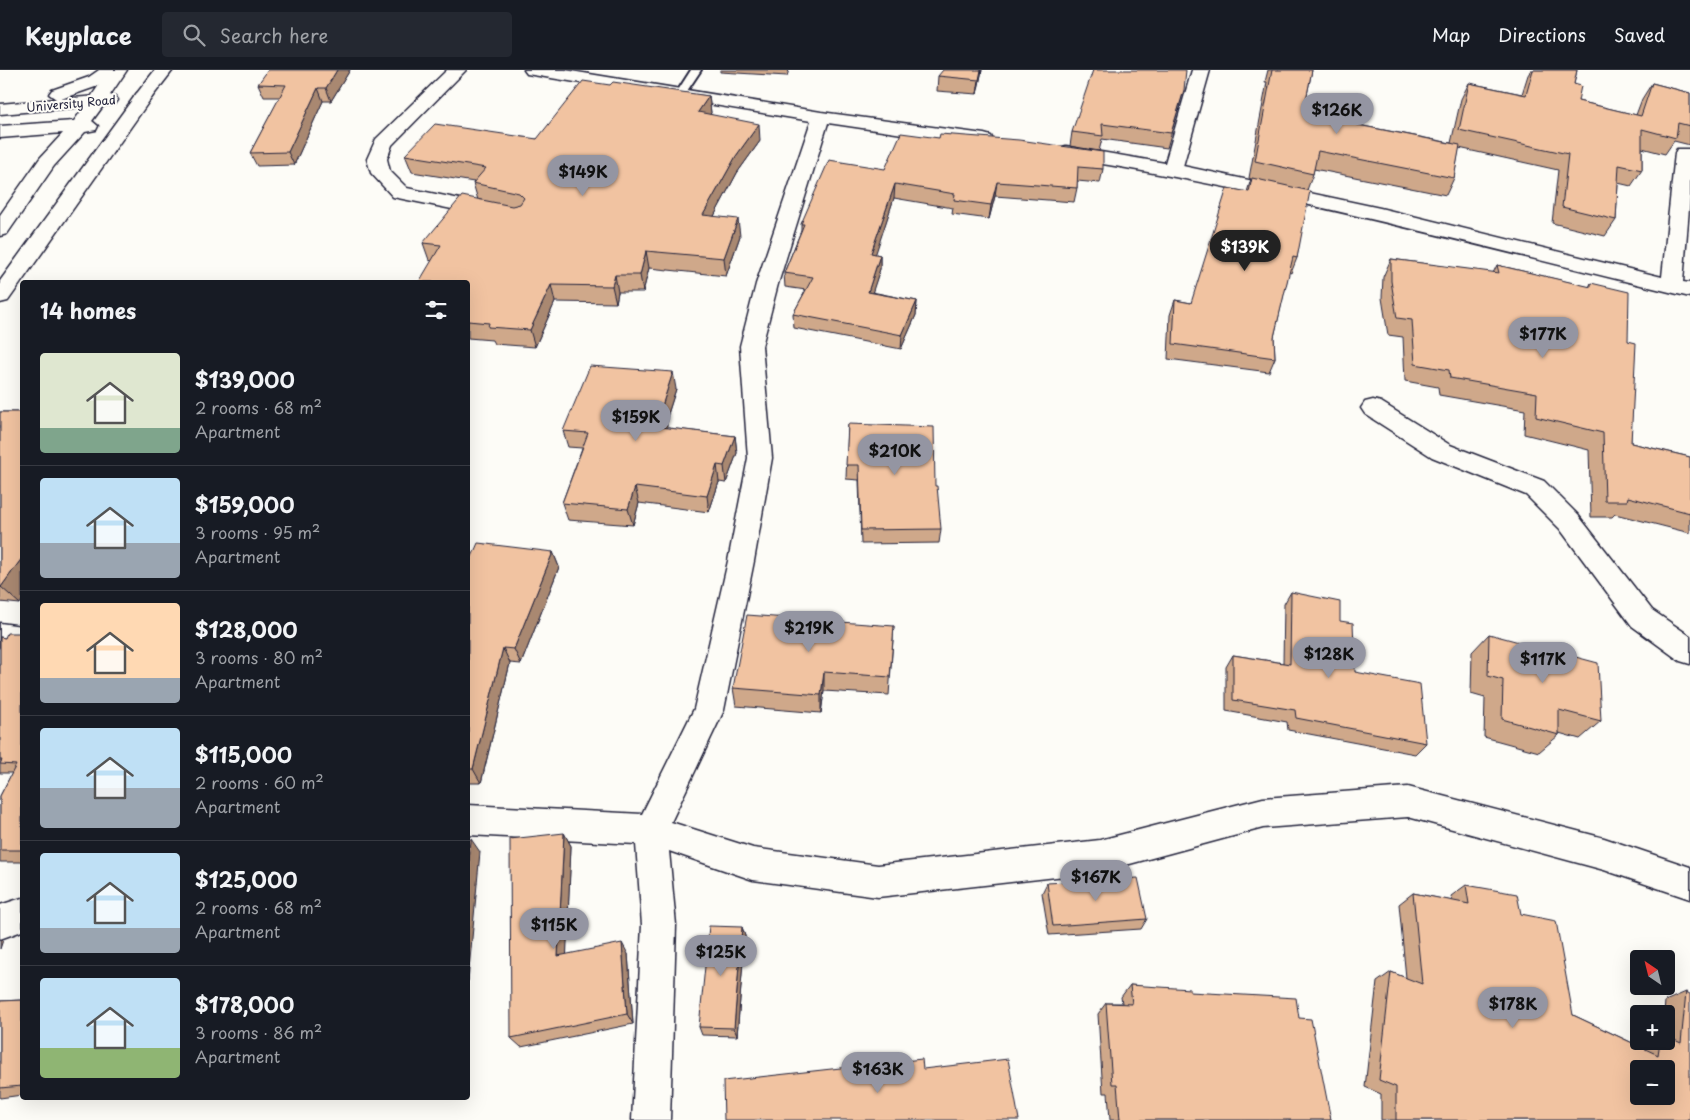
<!DOCTYPE html>
<html lang="en">
<head>
<meta charset="utf-8">
<style>
	:root { --surface:#171b24; --page:#242831; --text:#f1f3f6; --muted:#9ea1a6; --line:#363941; --accent:#9495a2 }
	body { margin:0; font-family:"Playpen Sans",sans-serif; background:var(--page); color:var(--text); height:100vh; display:flex; flex-direction:column; font-size:19px; white-space:nowrap }
	* { box-sizing:border-box; margin:0 }
	p { font-size:16px; color:var(--muted) }
	.icon { flex:none; width:28px; height:28px; fill:none; stroke:currentColor; stroke-width:2; stroke-linecap:round; stroke-linejoin:round }
	.map { position:relative; flex:1; overflow:hidden }
	.drawer { position:absolute; left:20px; top:210px; width:450px; height:820px; display:flex; flex-direction:column; background:var(--surface); border-radius:5px; box-shadow:0 5px 20px #0002 }
	.drawer>* { flex:none }
	.needle { width:32px; rotate:325deg }
	.buttons { position:absolute; left:1630px; top:880px; display:grid; gap:10px }
	.buttons a { display:grid; place-items:center; width:45px; height:45px; border-radius:5px; background:var(--surface); box-shadow:0 5px 20px #0002; font-size:25px }
	.price { position:absolute; translate:-50% -42px; padding:0 11px; border-radius:18px; background:var(--accent); color:#111; font-size:16px; line-height:32px; filter:drop-shadow(0 1px 2px #0008) }
	.price::after { content:''; position:absolute; left:50%; top:30px; width:15px; height:11px; margin-left:-8px; background:inherit; clip-path:polygon(0 0,100% 0,50% 100%) }
	.price.selected { background:#222; color:#fff }
	ul { padding:0; list-style:none }
	li { display:flex; align-items:center; gap:15px; height:125px; padding:0 20px }
	li+li { border-top:1px solid var(--line) }
	li span { display:grid; place-items:center; flex:none; width:140px; height:100px; border-radius:5px; color:#555 }
	li>.icon { margin-inline-start:auto }
	span .icon { width:60px; height:60px; fill:#fffc; stroke-width:1 }
	li b { font-size:21px }
	h2 { display:flex; justify-content:space-between; align-items:center; height:60px; padding:0 20px; font-size:21px }
	header { display:flex; align-items:center; gap:30px; box-sizing:border-box; height:70px; padding:0 25px; background:var(--surface); border-bottom:1px solid var(--line) }
	header strong { font-size:24px }
	nav { display:flex; gap:28px; margin-inline-start:auto; font-size:18px }
	.search { width:350px; height:45px; background:var(--page); display:flex; align-items:center; gap:12px; box-sizing:border-box; padding:0 18px; border-radius:5px; color:var(--muted); font-size:19px }
	.map>svg:first-child { display:block }
	.lines { fill:none; stroke-linecap:round; stroke-linejoin:round }
	.lane-casing { stroke:#22223b; stroke-width:4 }
	.street-casing { stroke:#22223b; stroke-width:3 }
	.primary-casing { stroke:#22223b; stroke-width:3 }
	.highway-casing { stroke:#22223b; stroke-width:3 }
	.lane { fill:#fdfcf7; fill-rule:evenodd }
	.street { fill:#fdfcf7; fill-rule:evenodd }
	.primary { fill:#fdfcf7; fill-rule:evenodd }
	.highway { fill:#fdfcf7; fill-rule:evenodd }
	.wall { fill:#cfa88a; stroke:#22223b }
	.shaded-wall { fill:#a98871; stroke:#22223b }
	.building { fill:#f1c3a1; stroke:#22223b; fill-rule:evenodd }
	.labels { text-anchor:middle; dominant-baseline:central; stroke-width:4; stroke-linejoin:round; paint-order:stroke }
	.far-street-label { font-size:12px; fill:#22223b; stroke:#fdfcf7 }
</style>
</head>
<body>
<header>
<strong>Keyplace</strong>
<div class="search"><svg class="icon" aria-label="search" viewBox="0 0 24 24"><circle cx="10" cy="10" r="6"/><path d="M15 15l6 6"/></svg>Search here</div>
<nav><a>Map</a><a>Directions</a><a>Saved</a></nav>
</header>
<div class="map">
<svg width="1690" height="1050" viewBox="0 0 1690 1050">
	<rect width="100%" height="100%" fill="#fdfcf7"/>
	<filter id="ink" filterUnits="userSpaceOnUse"><feTurbulence type="fractalNoise" baseFrequency=".02" numOctaves="2"/><feDisplacementMap in="SourceGraphic" scale="10" xChannelSelector="R" yChannelSelector="G"/><feConvolveMatrix kernelMatrix="1 2 1 2 8 2 1 2 1" color-interpolation-filters="sRGB"/></filter>
	<g filter="url(#ink)">
		<g class="lines">
			<g class="lane-casing">
				<path id="lane" d="M691 0H701L683 27H677L675 25Z"/>
			</g>
			<g class="street-casing">
				<g id="street">
					<path d="M447 0H466L392 75 387 89 390 101 407 118 498 137 501 141 498 145 491 147 393 127 371 103 367 89 376 69Z"/>
					<path d="M524 0H565L821 42 984 64 991 66 993 70 991 74 984 76 828 53 778 214 762 276 772 388 754 491 724 640 671 752 753 778 878 795 1100 770 1263 728 1408 717 1604 768 1690 797V829L1604 800 1408 747 1263 758 1100 802 878 827 753 810 669 781 676 855 670 1050H632L642 855 636 774 468 765V735L642 744 694 639 728 491 748 388 740 276 756 214 811 51 533 5 527 4Z"/>
					<path d="M1192 0H1210L1183 96 1380 138 1662 207 1675 83 1677 79H1690V126L1683 212 1690 213V227C1483 177 1277 121 1066 88L1059 86 1057 82 1059 78 1066 76 1165 93Z"/>
					<path d="M1373 330 1381 332 1450 375 1544 411 1578 445 1652 540 1690 566V594L1680 591 1632 556 1560 459 1526 425 1432 387 1365 344 1361 338 1365 332Z"/>
					<path d="M0 553 22 556V580L0 577Z"/>
					<path d="M22 828V861L0 869V835Z"/>
				</g>
			</g>
			<g class="primary-casing">
				<g id="primary">
					<path d="M109 0H127L104 34H92L89 30Z"/>
					<path d="M155 0H173L149 31H137L134 27Z"/>
				</g>
			</g>
			<g class="highway-casing">
				<g id="highway">
					<path d="M99 0H120L101 15 61 29 109 25 115 26 118 30 115 34 103 36 92 51 98 56 96 60 85 62 54 96 7 164 0 166V145L40 88 63 63 0 68V56L74 51 84 37 0 44V34L56 29 49 24 52 20 89 7Z"/>
					<path d="M143 22 149 23 152 27 8 231 0 233V211L137 23Z"/>
				</g>
			</g>
			<use href="#lane" class="lane"/>
			<use href="#street" class="street"/>
			<use href="#primary" class="primary"/>
			<use href="#highway" class="highway"/>
		</g>
		<g class="wall">
			<path d="M350 0 331 31H323L294 95 257 96 250 83 280 27H264L258 14Z"/>
			<path d="M720 0H789L787 6 720 2Z"/>
			<path d="M982 0 977 24 937 21 938 6Z"/>
			<path d="M1268 0H1312L1305 35 1312 46 1451 73 1461 29 1469 13 1522 24 1528 5 1531 0H1577L1574 14 1578 31 1636 45 1642 29 1652 13 1690 23V75L1674 71 1665 84 1642 78V100L1631 116 1618 113 1616 150 1605 166 1552 153 1558 100 1459 78 1454 108 1446 125 1314 99 1313 104 1307 120 1297 188 1291 203 1289 202 1274 267 1275 288 1269 302 1168 289 1170 245 1175 230 1191 233 1247 122 1251 109 1249 108 1267 12H1265Z"/>
			<path d="M610 15 709 26 711 43 710 44 760 71 737 103 714 146 740 166 726 206 649 198 643 222H618L616 233 555 232 535 277 494 274 492 270 468 268V212L432 191 429 190 423 173 478 130 473 113 474 112 412 102 405 85 537 69Z"/>
			<path d="M1184 20 1167 78 1102 69 1099 81 1070 76 1072 62Z"/>
			<path d="M939 68 1103 99 1100 113 1077 111V118L1074 132 995 126 989 149 952 144 953 138 894 128 875 184 880 185V199L872 222 917 231 916 245 901 279 794 258 793 244 806 220 785 217 784 203 801 161V154L885 99Z"/>
			<path d="M1391 189 1493 203 1497 195 1589 217 1591 213 1628 271 1631 373 1690 387V463L1615 444 1612 447H1591L1589 380 1524 364 1525 340 1439 325 1438 317 1405 311 1403 267 1388 265 1382 228 1383 207Z"/>
			<path d="M676 319 666 350 667 358 735 366 737 383 726 413 719 412 709 442 639 433 633 455 568 450 562 433 582 378 568 377 563 361Z"/>
			<path d="M0 342H22V530L20 534 0 532Z"/>
			<path d="M848 354 941 459 939 473 861 474 859 410 846 409Z"/>
			<path d="M553 482 559 497 521 594 510 593 481 713H468V496Z"/>
			<path d="M1291 522 1340 551 1355 602 1426 673 1415 684 1288 660 1287 652 1226 641V597L1233 585 1283 593 1284 534Z"/>
			<path d="M894 556 889 625 824 621 821 643 736 636 733 618Z"/>
			<path d="M22 563V792H0V726L12 703H0V567L5 568Z"/>
			<path d="M1489 564 1601 651 1580 669 1559 663V665L1539 682 1484 667 1485 628 1471 624 1472 582Z"/>
			<path d="M564 763 571 776 566 885 628 884 633 954 521 977 511 968Z"/>
			<path d="M1047 813 1147 849 1141 859 1049 865 1042 823Z"/>
			<path d="M1466 815 1521 844 1573 945 1639 976 1640 971H1666V944H1664L1665 931 1686 922 1690 1050H1381V1024L1365 1017 1377 912 1391 902 1406 908 1399 834 1413 823 1452 831 1451 826Z"/>
			<path d="M742 857 745 866 737 966 702 965 699 957Z"/>
			<path d="M1130 915 1190 922 1299 948 1331 1050H1110L1108 1023H1103L1098 944 1106 933H1122L1121 927Z"/>
			<path d="M22 930V1025L0 1028V931Z"/>
		</g>
		<g class="shaded-wall">
			<path d="M337 0H350L331 31 326 18Z"/>
			<path d="M981 0H982L977 24 979 10Z"/>
			<path d="M318 18 323 31 294 95 288 82Z"/>
			<path d="M709 26 711 43 700 59 698 42Z"/>
			<path d="M759 54 760 71 737 103 705 163 703 145 736 86Z"/>
			<path d="M997 112 995 126 989 149 991 135Z"/>
			<path d="M895 114 894 128 871 198V183Z"/>
			<path d="M738 149 740 166 726 206 724 188Z"/>
			<path d="M646 181 649 198 643 222 640 205Z"/>
			<path d="M880 185V199L868 236V222Z"/>
			<path d="M615 205 618 222 616 233 612 216Z"/>
			<path d="M551 215 555 232 535 277 530 260Z"/>
			<path d="M917 231 916 245 901 279 902 265Z"/>
			<path d="M673 302 676 319 666 350 668 363 664 373 659 345Z"/>
			<path d="M735 366 737 383 726 413 724 396Z"/>
			<path d="M717 395 719 412 709 442 707 426Z"/>
			<path d="M635 417 639 433 633 455 628 439Z"/>
			<path d="M553 482 559 497 521 594 514 579Z"/>
			<path d="M22 488V530L20 534 1 517Z"/>
			<path d="M503 578 510 593 481 713 473 699Z"/>
			<path d="M824 602V621L821 643V625Z"/>
			<path d="M564 763 571 776 566 897 558 886Z"/>
			<path d="M471 769 480 782 468 911V802Z"/>
			<path d="M742 857 745 866 737 966 734 958Z"/>
			<path d="M0 869 3 870 0 879Z"/>
			<path d="M622 873 628 884 633 954 627 944Z"/>
		</g>
		<g class="building">
			<path d="M268 0H337L326 18H318L288 82 250 83 286 15 258 14Z"/>
			<path d="M943 0H981L979 10 938 6Z"/>
			<path d="M1093 0H1186L1184 20 1171 63 1102 54 1103 66 1072 62Z"/>
			<path d="M1272 0H1312L1305 35 1313 37 1312 46 1460 75 1454 108 1318 81 1313 104 1255 91Z"/>
			<path d="M1533 0H1577L1574 14 1581 16 1578 31 1641 46 1652 13 1690 23V56L1678 53 1676 68 1642 59V100L1619 95 1616 150 1562 137 1568 84 1459 60 1469 13 1526 25Z"/>
			<path d="M583 11 610 15 613 12 709 26 698 42 759 54 736 86 703 145 738 149 724 188 646 181 640 205H615L612 216 551 215 530 260 488 257 489 253 468 251V212H419L441 175 423 173 462 126 512 136 520 134 524 128 519 123 473 113 486 98 405 85 435 54 537 69Z"/>
			<path d="M901 63 939 68 940 64 1019 70 1103 82V99L1078 97 1077 118 997 112 991 135 954 130 955 124 895 114 871 183 880 185 868 222 917 231 902 265 793 244 813 207 784 203 804 154H801L829 90 885 99Z"/>
			<path d="M1252 108 1310 121 1297 188 1293 187 1274 267 1275 288 1173 274 1175 230 1191 233 1227 118 1249 122Z"/>
			<path d="M1391 189 1499 203 1497 195 1591 217V213L1629 222 1628 271 1636 273 1631 373 1690 387V443L1628 427 1627 431H1605L1603 363 1536 347 1537 323 1450 308 1449 300 1415 294 1412 250 1397 248 1391 211Z"/>
			<path d="M590 296 673 302 659 345 665 346 661 357 735 366 724 396 717 395 707 426 635 417 628 439 562 433 588 363 563 361Z"/>
			<path d="M0 342H22V488L1 517H0Z"/>
			<path d="M848 354 934 357 935 416H937L941 459 861 460 859 395H846Z"/>
			<path d="M478 473 553 482 514 579 503 578 473 699H468V496Z"/>
			<path d="M1291 522 1340 532V551L1353 553 1355 602 1420 614 1426 673 1296 648 1295 640 1233 630V585L1290 594Z"/>
			<path d="M747 545 894 556 890 607 824 602 821 625 733 618Z"/>
			<path d="M7 563H22V780H0V726L16 695 0 694 2 690H0V567L5 568Z"/>
			<path d="M1489 564 1598 593 1601 651 1559 640V665L1502 649 1503 610 1488 606Z"/>
			<path d="M564 763 558 886 622 873 627 944 511 968 510 769Z"/>
			<path d="M468 769H471L468 802Z"/>
			<path d="M1138 808 1147 849 1053 856 1047 813Z"/>
			<path d="M1466 815 1517 824 1521 844 1556 851 1573 945 1658 985 1660 971H1666V966L1681 973 1686 922 1690 924V1050H1396V1017L1379 1010 1391 902 1422 914 1413 823 1469 834ZM1639 999H1666V1026H1639Z"/>
			<path d="M709 856 742 857 734 958 699 957Z"/>
			<path d="M1130 915 1190 919V922L1296 928 1299 948 1311 949 1331 1050H1120L1117 1014H1112L1106 933 1132 934Z"/>
			<path d="M22 930V1016L0 1018V931Z"/>
			<path d="M922 989 923 999 1008 989 1019 1050H724L723 1011Z"/>
		</g>
	</g>
	<g class="labels">
		<g class="far-street-label">
			<text transform="translate(71 33) rotate(-5)">University Road</text>
		</g>
	</g>
</svg>
<div class="buttons">
<a><svg class="needle" viewBox="-14 -14 28 28"><path d="M0-13l5 13h-10z" fill="#e53935"/><path d="M0 13l5-13h-10z" fill="#9ea1a6"/></svg></a>
<a>+</a>
<a>−</a>
</div>
<b class="price" style="left:1337px;top:65px">$126K</b>
<b class="price" style="left:583px;top:127px">$149K</b>
<b class="price selected" style="left:1245px;top:202px">$139K</b>
<b class="price" style="left:1543px;top:289px">$177K</b>
<b class="price" style="left:636px;top:372px">$159K</b>
<b class="price" style="left:895px;top:406px">$210K</b>
<b class="price" style="left:809px;top:583px">$219K</b>
<b class="price" style="left:1329px;top:609px">$128K</b>
<b class="price" style="left:1543px;top:614px">$117K</b>
<b class="price" style="left:1096px;top:832px">$167K</b>
<b class="price" style="left:554px;top:880px">$115K</b>
<b class="price" style="left:721px;top:907px">$125K</b>
<b class="price" style="left:1513px;top:959px">$178K</b>
<b class="price" style="left:878px;top:1024px">$163K</b>
<section class="drawer">
<h2>14 homes<svg class="icon" aria-label="filters" viewBox="0 0 24 24"><path d="M4 7h16M4 17h16"/><circle cx="9" cy="7" r="2"/><circle cx="15" cy="17" r="2"/></svg></h2>
<ul>
<li><span style="background:linear-gradient(#dfe7d0 75%,#7fa58c 0)"><svg class="icon" aria-label="home" viewBox="0 0 24 24"><path d="M3 11l9-7 9 7M6 9v11h12V9"/></svg></span><div><b>$139,000</b><p>2 rooms · 68 m²</p><p>Apartment</p></div></li>
<li><span style="background:linear-gradient(#bfe0f5 65%,#9aa5b1 0)"><svg class="icon" aria-label="home" viewBox="0 0 24 24"><path d="M3 11l9-7 9 7M6 9v11h12V9"/></svg></span><div><b>$159,000</b><p>3 rooms · 95 m²</p><p>Apartment</p></div></li>
<li><span style="background:linear-gradient(#ffd9b3 75%,#9aa5b1 0)"><svg class="icon" aria-label="home" viewBox="0 0 24 24"><path d="M3 11l9-7 9 7M6 9v11h12V9"/></svg></span><div><b>$128,000</b><p>3 rooms · 80 m²</p><p>Apartment</p></div></li>
<li><span style="background:linear-gradient(#bfe0f5 60%,#9aa5b1 0)"><svg class="icon" aria-label="home" viewBox="0 0 24 24"><path d="M3 11l9-7 9 7M6 9v11h12V9"/></svg></span><div><b>$115,000</b><p>2 rooms · 60 m²</p><p>Apartment</p></div></li>
<li><span style="background:linear-gradient(#bfe0f5 75%,#9aa5b1 0)"><svg class="icon" aria-label="home" viewBox="0 0 24 24"><path d="M3 11l9-7 9 7M6 9v11h12V9"/></svg></span><div><b>$125,000</b><p>2 rooms · 68 m²</p><p>Apartment</p></div></li>
<li><span style="background:linear-gradient(#bfe0f5 70%,#8fb573 0)"><svg class="icon" aria-label="home" viewBox="0 0 24 24"><path d="M3 11l9-7 9 7M6 9v11h12V9"/></svg></span><div><b>$178,000</b><p>3 rooms · 86 m²</p><p>Apartment</p></div></li>
</ul>
</section>
</div>
</body>
</html>
